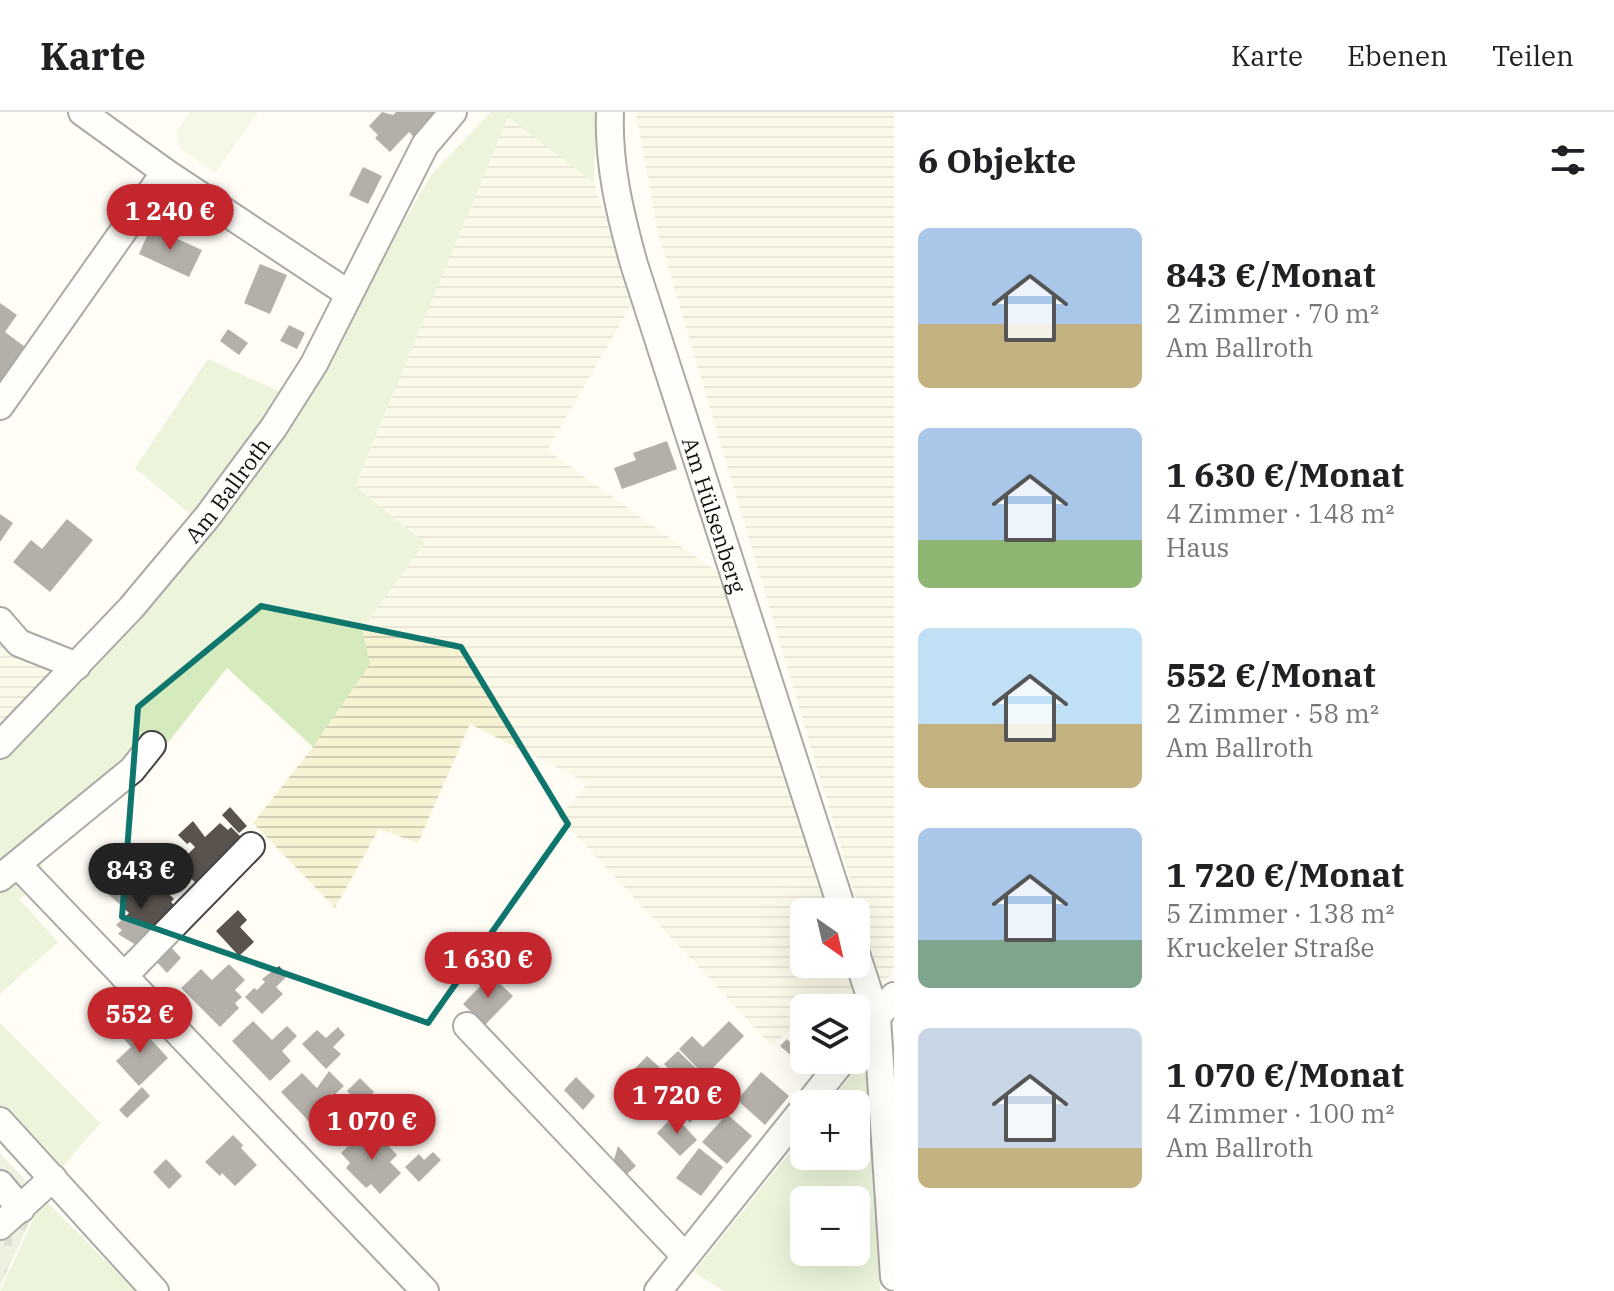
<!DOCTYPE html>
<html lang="de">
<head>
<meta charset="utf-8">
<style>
	:root { --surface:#fff; --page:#f6f6f6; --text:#202124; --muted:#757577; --line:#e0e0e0; --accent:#c4262e }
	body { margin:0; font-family:"IBM Plex Serif",serif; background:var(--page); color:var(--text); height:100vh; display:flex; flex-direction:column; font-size:30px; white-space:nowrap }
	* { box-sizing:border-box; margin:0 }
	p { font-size:26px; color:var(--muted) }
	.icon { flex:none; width:44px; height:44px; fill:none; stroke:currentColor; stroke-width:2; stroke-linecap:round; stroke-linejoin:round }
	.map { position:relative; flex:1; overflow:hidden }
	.sheet { display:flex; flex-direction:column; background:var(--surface); width:720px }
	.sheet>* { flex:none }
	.needle { width:52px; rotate:146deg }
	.buttons { position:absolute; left:790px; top:786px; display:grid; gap:16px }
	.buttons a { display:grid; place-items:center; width:80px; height:80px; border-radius:12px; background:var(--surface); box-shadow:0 8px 32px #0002; font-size:40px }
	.price { position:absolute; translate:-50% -68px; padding:0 18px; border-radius:28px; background:var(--accent); color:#fff; font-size:26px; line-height:52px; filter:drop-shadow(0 2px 4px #0008) }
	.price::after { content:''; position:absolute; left:50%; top:48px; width:24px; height:18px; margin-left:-12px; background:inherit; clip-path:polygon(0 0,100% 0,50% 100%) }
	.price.on { background:#222; color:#fff }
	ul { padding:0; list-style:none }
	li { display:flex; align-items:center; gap:24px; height:200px; padding:0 24px }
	li span { display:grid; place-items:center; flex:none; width:224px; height:160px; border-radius:12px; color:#555 }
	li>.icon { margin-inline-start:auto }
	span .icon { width:96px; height:96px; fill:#fffc; stroke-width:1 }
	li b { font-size:34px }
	h2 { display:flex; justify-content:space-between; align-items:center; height:96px; padding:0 24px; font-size:34px }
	header { display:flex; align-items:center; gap:48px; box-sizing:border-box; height:112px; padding:0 40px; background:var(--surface); border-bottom:2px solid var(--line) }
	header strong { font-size:38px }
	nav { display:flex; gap:44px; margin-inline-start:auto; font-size:28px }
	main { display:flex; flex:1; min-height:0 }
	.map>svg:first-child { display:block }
	.farmland { fill:url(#farmland-rules) }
	.grass { fill:#d5ebbd; fill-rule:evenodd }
	.cemetery { fill:url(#cemetery-stones) }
	.pitch { fill:#e6f2cf }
	.building { fill:#5a524d }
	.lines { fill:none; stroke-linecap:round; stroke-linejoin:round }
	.minor-casing { stroke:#444; stroke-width:30 }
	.minor { stroke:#fff; stroke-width:26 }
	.marked { fill:none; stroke:#0f766e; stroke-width:6; stroke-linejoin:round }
	.labels { text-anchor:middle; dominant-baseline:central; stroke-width:8; stroke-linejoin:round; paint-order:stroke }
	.street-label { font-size:22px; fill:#111; stroke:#fff }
</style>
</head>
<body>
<header>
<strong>Karte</strong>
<nav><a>Karte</a><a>Ebenen</a><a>Teilen</a></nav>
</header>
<main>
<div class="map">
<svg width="894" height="1179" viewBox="0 0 894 1179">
	<defs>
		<pattern id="farmland-rules" width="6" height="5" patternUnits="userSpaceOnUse" patternTransform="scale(2)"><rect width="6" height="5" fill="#f6f3d4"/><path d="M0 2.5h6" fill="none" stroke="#d2cfb5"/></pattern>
		<pattern id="cemetery-stones" width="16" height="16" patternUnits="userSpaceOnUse" patternTransform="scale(2)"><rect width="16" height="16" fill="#d9e3c4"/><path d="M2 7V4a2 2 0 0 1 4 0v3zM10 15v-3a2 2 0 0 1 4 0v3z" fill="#b9c2a7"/></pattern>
	</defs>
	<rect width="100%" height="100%" fill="#fffdf5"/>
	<g class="farmland">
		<path d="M636 0H894V858L882 874 658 121Z"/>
		<path d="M508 4 594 71 633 190 547 338 720 462 828 800H804V852H845L863 908 856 917V896H804V933L789 918 772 934 559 705 588 671 470 612 418 731 379 717 335 796 253 711 313 635 362 517 425 431 355 375Z"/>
		<path d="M0 524 56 562 0 617Z"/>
	</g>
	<g class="grass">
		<path d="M491 0H596L594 71 508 5 355 374 425 431 362 517 370 552 313 635 227 556 162 638 50 732 42 749 44 768 19 787 58 830 0 882V617L98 516 194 405 135 356 208 247 306 292 391 131 432 62Z"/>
		<path d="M0 911 100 1011 53 1066 0 1009Z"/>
		<path d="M860 957 867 964 880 1179H724L694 1160 804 1023V1044H856V992H829L855 959ZM856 1088V1140H804V1088Z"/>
		<path d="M43 1086 136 1179H0Z"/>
	</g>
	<path class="cemetery" d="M0 1041 41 1085 0 1174Z"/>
	<path class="pitch" d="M190 0H258L215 61 180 36 176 20Z"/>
	<g class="building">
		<path d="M382 0 393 3 396 0H439L415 26 409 20 390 40 375 26 378 23 369 14Z"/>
		<path d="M363 55 382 64 368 92 349 83Z"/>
		<path d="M151 115 202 138 189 165 139 142Z"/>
		<path d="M260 152 287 163 270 202 244 191Z"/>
		<path d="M0 191 17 203 5 220 29 238 0 274Z"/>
		<path d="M289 213 305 221 297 237 280 229Z"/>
		<path d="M228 217 248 231 239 243 220 229Z"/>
		<path d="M667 329 677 357 622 377 614 356 636 348 633 341Z"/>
		<path d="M0 402 13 411 0 430Z"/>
		<path d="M67 407 93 428 50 480 13 450 31 428 42 437Z"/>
		<path d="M230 695 247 714 239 721 222 703Z"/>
		<path d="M193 709 205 725 220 711 228 718 231 715 241 725 238 728 241 732 201 771 199 768 196 771 185 761 188 758 180 750 195 735 190 730 187 732 178 723Z"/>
		<path d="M167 742 181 758 170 768 156 752Z"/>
		<path d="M130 769 144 787 156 775 161 780 164 777 174 787 171 790 176 795 136 833 118 822 122 818 116 813 129 801 107 781 116 773 120 777Z"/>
		<path d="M238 798 247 808 240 815 254 830 239 844 216 819Z"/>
		<path d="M169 833 181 846 167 861 154 847Z"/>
		<path d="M229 852 245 868 235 878 242 885 235 891 239 896 220 915 181 876 201 857 212 868Z"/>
		<path d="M279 854 288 863 276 875 283 882 262 902 245 885 254 876 257 878 265 870 262 867Z"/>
		<path d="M491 863 513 884 485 913 463 892Z"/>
		<path d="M253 909 272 928 287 914 297 924 282 939 291 949 270 969 232 929Z"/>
		<path d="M729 909 744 924 705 964 679 937 692 924 703 935Z"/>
		<path d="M135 910 168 946 139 974 116 949 131 935 121 924Z"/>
		<path d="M338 915 345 923 333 935 341 942 326 957 302 932 317 918 326 926Z"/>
		<path d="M787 927 800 940 794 946 780 934Z"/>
		<path d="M678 939 697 957 684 972 664 952Z"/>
		<path d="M647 944 704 995 690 1011 659 979 670 992 655 1006 623 969Z"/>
		<path d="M329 959 344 974 334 983 332 981 326 986 340 1001 320 1021 281 980 302 961 317 976Z"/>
		<path d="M761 960 789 984 765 1013 737 988Z"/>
		<path d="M576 965 595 984 583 998 564 978Z"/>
		<path d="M360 966 374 980 361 993 347 979Z"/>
		<path d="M142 975 150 984 127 1006 119 998Z"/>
		<path d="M375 993 388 1007 375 1019 362 1006Z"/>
		<path d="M727 1002 752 1024 727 1052 702 1030Z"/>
		<path d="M674 1003 697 1028 680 1044 657 1021Z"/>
		<path d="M375 1019 397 1043 390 1050 401 1061 380 1082 371 1072 366 1076 346 1056 350 1051 341 1041 362 1021 368 1026Z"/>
		<path d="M233 1023 243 1033 241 1036 257 1053 235 1074 222 1061 220 1064 205 1050Z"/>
		<path d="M618 1034 636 1054 625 1064 613 1051Z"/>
		<path d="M699 1036 723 1055 701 1084 676 1066Z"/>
		<path d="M433 1040 441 1048 419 1070 405 1055 419 1042 424 1048Z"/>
		<path d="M166 1047 182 1064 169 1077 153 1060Z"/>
	</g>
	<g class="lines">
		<g class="minor-casing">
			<g id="minor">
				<path d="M82 0 165 60 349 182"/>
				<path id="s1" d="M610 0C608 52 620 102 634 152L843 800"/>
				<path d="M0 294 165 60"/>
				<path d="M0 509 19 531 77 554"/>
				<path id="s2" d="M0 633 131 496 208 404 274 315 314 252 425 33 453 0"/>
				<path d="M18 753 425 1179"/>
				<path d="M0 766 132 658 152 633"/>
				<path d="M856 841 877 906 894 1165"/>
				<path d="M124 864 251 734"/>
				<path d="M467 914 685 1144"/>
				<path d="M856 931 894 884"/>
				<path d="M808 992 843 948"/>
				<path d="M0 1009 155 1179"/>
				<path d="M0 1072 21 1097"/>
				<path d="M0 1114 53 1066"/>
				<path d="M658 1179 804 996"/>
			</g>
		</g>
		<use href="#minor" class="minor"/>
	</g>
	<path d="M0 0H894V1179H0ZM261 494 461 535 568 712 428 911 122 805 138 595Z" fill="#fffdf5" fill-opacity=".55" fill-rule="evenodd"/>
	<path class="marked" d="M261 494 461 535 568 712 428 911 122 805 138 595Z"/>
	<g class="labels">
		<g class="street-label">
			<text stroke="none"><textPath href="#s2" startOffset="342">Am Ballroth</textPath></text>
			<text stroke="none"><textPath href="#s1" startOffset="418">Am Hülsenberg</textPath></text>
		</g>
	</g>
</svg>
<div class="buttons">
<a><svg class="needle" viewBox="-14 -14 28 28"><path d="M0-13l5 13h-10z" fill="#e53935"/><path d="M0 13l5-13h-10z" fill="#757577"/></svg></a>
<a><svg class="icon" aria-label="layers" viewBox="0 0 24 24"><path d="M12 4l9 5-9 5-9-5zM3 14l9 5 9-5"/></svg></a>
<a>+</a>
<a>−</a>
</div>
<b class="price" style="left:170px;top:140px">1 240 €</b>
<b class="price on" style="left:141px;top:799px">843 €</b>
<b class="price" style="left:488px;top:888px">1 630 €</b>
<b class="price" style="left:140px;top:943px">552 €</b>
<b class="price" style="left:677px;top:1024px">1 720 €</b>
<b class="price" style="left:372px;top:1050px">1 070 €</b>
</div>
<section class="sheet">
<h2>6 Objekte<svg class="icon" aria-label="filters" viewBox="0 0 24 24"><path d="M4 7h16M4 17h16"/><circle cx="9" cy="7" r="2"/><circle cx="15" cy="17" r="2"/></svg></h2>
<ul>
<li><span style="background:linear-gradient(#a9c7e8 60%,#c2b280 0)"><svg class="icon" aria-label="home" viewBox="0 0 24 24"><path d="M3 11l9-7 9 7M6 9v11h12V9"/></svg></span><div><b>843 €/Monat</b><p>2 Zimmer · 70 m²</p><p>Am Ballroth</p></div></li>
<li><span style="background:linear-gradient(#a9c7e8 70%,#8fb573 0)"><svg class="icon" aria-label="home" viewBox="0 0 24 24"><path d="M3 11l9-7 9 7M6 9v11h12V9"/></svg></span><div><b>1 630 €/Monat</b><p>4 Zimmer · 148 m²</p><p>Haus</p></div></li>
<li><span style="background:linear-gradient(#bfe0f5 60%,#c2b280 0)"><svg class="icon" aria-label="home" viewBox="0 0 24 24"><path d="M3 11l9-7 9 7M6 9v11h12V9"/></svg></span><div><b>552 €/Monat</b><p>2 Zimmer · 58 m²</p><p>Am Ballroth</p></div></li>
<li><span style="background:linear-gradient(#a9c7e8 70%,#7fa58c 0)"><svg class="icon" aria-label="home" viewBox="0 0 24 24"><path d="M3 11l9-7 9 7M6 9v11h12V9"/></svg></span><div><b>1 720 €/Monat</b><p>5 Zimmer · 138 m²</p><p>Kruckeler Straße</p></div></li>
<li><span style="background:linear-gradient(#c9d6e8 75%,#c2b280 0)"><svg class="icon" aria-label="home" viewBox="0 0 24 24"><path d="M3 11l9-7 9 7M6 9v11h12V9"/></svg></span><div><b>1 070 €/Monat</b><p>4 Zimmer · 100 m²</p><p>Am Ballroth</p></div></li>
</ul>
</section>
</main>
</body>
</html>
